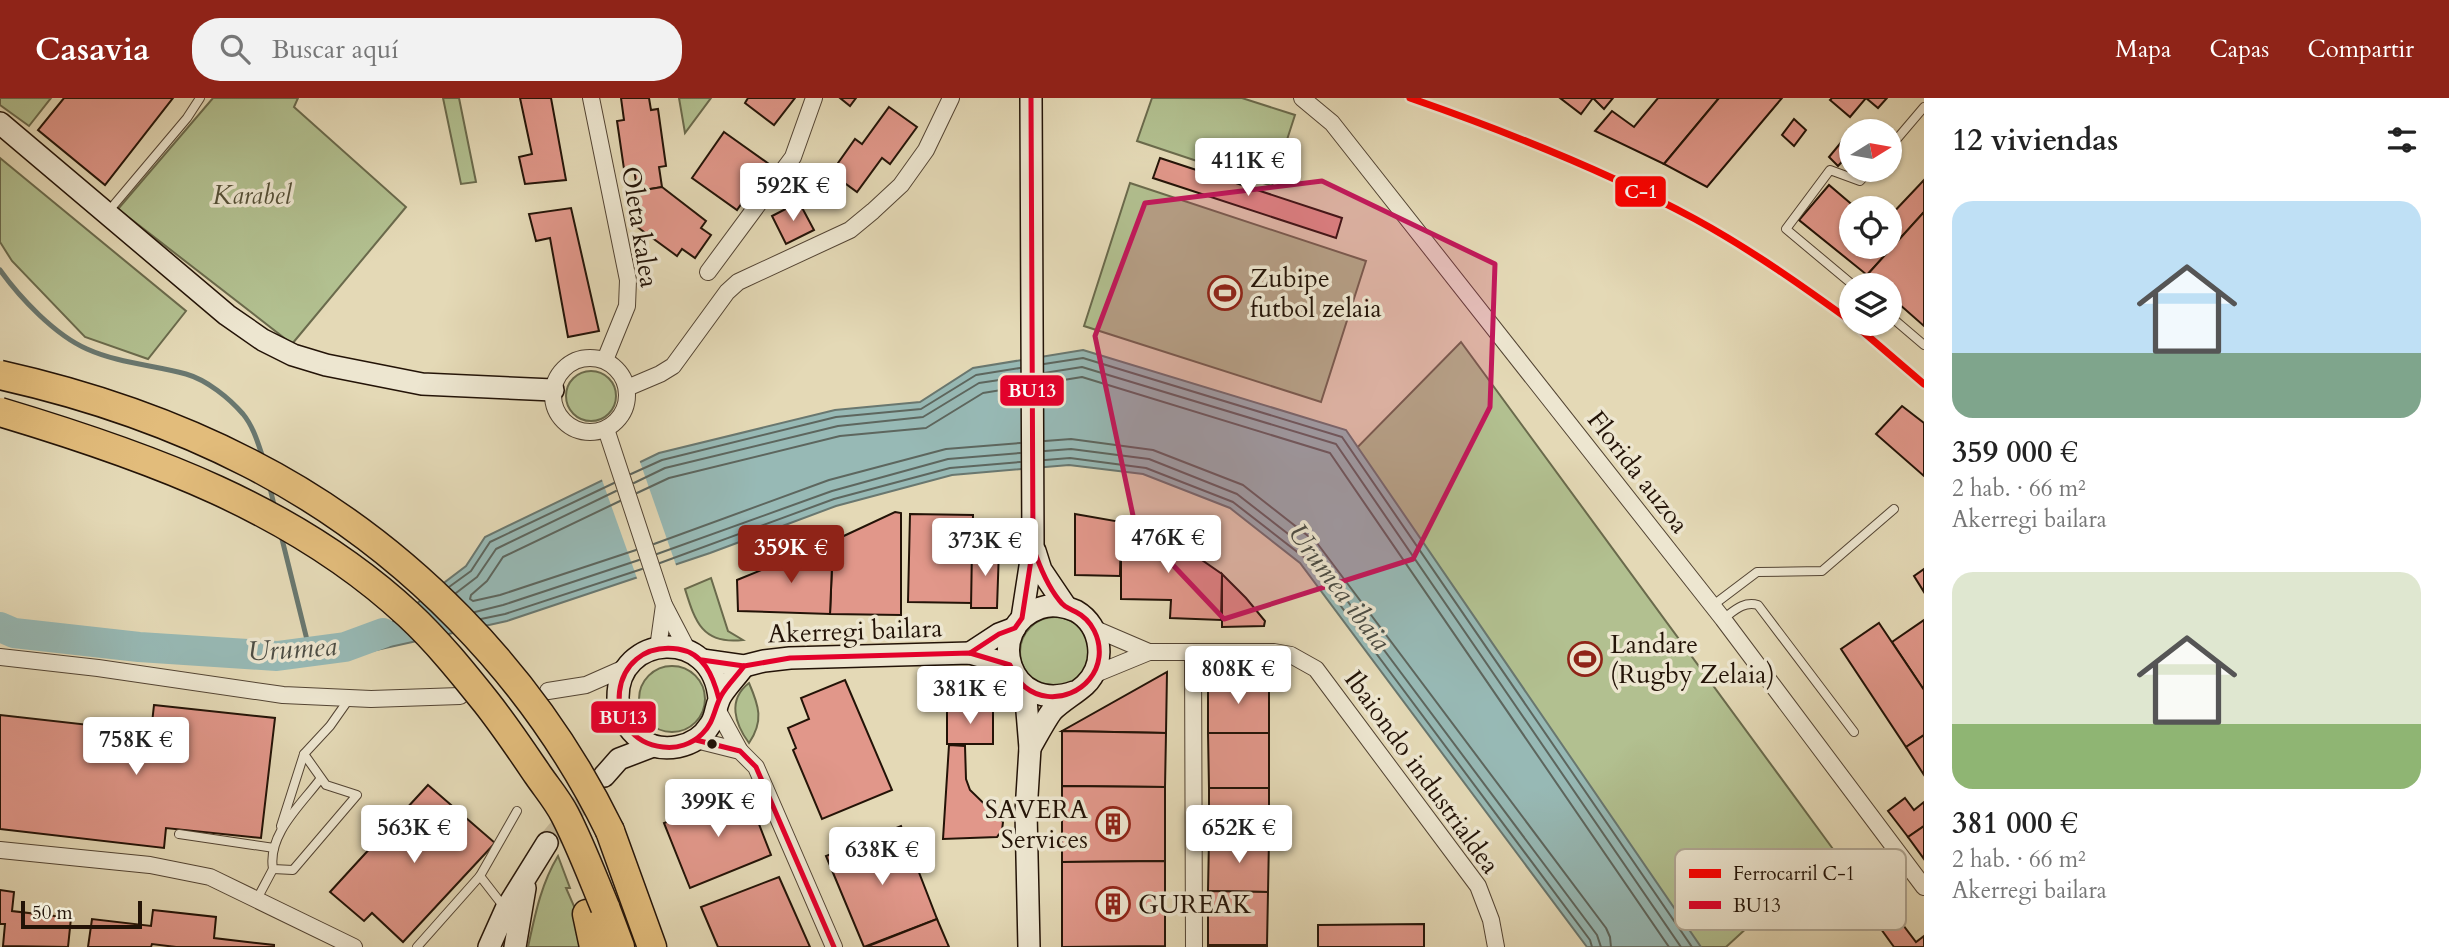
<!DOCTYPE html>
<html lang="es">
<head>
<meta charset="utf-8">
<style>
	:root { --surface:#fff; --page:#f2f2f2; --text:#222; --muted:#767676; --accent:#8f2418 }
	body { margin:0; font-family:Cardo,serif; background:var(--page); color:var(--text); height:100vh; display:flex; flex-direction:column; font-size:26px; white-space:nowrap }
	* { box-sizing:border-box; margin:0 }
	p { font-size:23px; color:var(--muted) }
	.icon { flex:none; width:38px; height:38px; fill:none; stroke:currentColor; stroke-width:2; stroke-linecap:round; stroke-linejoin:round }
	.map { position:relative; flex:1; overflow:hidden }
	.side { display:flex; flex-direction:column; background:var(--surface); width:525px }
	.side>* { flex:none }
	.needle { width:46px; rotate:79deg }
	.controls { position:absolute; left:1839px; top:21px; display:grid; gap:14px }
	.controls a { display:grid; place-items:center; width:63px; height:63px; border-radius:50%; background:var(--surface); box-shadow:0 2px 5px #0004; font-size:35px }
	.scale { position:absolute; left:21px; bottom:18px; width:121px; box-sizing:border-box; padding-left:7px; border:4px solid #231307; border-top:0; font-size:19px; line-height:24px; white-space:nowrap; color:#231307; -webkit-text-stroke:5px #ede6d0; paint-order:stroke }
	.price { position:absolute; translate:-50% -60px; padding:0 16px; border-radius:7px; background:#fff; color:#222; font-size:23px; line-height:46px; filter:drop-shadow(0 2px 4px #0008) }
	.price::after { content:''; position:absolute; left:50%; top:42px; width:21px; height:16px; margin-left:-10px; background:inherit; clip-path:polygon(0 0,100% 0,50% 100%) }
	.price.selected { background:var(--accent); color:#fff }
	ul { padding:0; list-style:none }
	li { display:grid; align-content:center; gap:14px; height:371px; padding:0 28px }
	li span { display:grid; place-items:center; height:217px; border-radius:21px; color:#555 }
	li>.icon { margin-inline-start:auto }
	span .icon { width:126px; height:126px; fill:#fffc; stroke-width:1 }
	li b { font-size:30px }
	h2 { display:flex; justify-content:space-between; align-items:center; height:84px; padding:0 28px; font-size:30px }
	header { display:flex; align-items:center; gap:42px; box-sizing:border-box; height:98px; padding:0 35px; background:var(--accent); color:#fff }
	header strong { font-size:33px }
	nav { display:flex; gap:38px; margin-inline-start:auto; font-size:24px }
	.search { width:490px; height:63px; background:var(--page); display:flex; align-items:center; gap:18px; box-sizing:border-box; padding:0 24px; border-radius:28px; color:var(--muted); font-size:26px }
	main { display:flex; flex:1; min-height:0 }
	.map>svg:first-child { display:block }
	.green { fill:#b2c090; stroke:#6a6a4c; stroke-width:2 }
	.water { fill:#97b9b5; stroke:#69776f; stroke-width:2 }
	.pier { fill:#e4d9b6 }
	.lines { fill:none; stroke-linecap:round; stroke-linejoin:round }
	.shore { stroke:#5d665e; stroke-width:2 }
	.stream { stroke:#69776f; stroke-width:5 }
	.river { stroke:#97b9b5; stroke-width:30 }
	.building { fill:#e1978a; stroke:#231307; stroke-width:2 }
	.secondary-tunnel { stroke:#c7bb9c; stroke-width:21; stroke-dasharray:21 10; stroke-linecap:butt }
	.lane-casing { stroke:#534433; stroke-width:10 }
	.street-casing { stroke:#534433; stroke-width:18 }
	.secondary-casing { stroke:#231307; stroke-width:24 }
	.highway-casing { stroke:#231307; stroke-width:31 }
	.lane { stroke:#ede6d0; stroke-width:8 }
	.street { stroke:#ede6d0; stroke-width:16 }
	.secondary { stroke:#ede6d0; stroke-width:21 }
	.highway { stroke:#e2bc7b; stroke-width:28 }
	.highway-bridge-casing { stroke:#231307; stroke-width:31; stroke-linecap:butt }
	.highway-bridge { stroke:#e2bc7b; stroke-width:28 }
	.bus-1-casing { stroke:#ede6d0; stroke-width:10 }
	.bus-1 { stroke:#e4002b; stroke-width:5 }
	.rail-1-casing { stroke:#ede6d0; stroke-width:12 }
	.rail-1 { stroke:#f00; stroke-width:7 }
	.marked { fill:#c2185b; fill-opacity:0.2; stroke:#c2185b; stroke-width:5; stroke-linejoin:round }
	.bus-dot { fill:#231307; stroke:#ede6d0; stroke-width:2.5 }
	.labels { text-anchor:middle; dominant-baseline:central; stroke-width:7; stroke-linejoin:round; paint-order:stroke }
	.park-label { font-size:26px; font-style:italic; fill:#555037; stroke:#ede6d0 }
	.street-label { font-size:26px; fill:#231307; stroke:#ede6d0 }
	.poi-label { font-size:26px; fill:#231307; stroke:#ede6d0; text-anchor:start }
	.water-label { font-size:28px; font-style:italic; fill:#4c4d44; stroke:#ede6d0 }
	.key { fill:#ede6d0; stroke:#b0a794; stroke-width:2 }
	.key-label { font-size:19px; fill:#231307 }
	.line-badge { stroke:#ede6d0; stroke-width:2.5 }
	.badge-label { font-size:19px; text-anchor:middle; font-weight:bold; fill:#fff }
</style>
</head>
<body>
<header>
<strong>Casavia</strong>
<div class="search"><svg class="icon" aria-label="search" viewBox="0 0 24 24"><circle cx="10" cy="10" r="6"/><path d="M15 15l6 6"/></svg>Buscar aquí</div>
<nav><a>Mapa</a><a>Capas</a><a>Compartir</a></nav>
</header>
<main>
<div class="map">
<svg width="1924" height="849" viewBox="0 0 1924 849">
	<rect width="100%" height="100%" fill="#e4d9b6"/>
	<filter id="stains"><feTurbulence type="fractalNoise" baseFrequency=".00286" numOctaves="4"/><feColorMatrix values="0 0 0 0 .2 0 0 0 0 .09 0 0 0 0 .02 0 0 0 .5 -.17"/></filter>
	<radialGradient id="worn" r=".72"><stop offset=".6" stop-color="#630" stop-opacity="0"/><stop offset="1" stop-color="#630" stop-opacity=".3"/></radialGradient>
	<g class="green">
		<path d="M0 0H51L29 28 0 7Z"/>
		<path d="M213 0H298L294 9 406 109 292 246 118 111Z"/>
		<path d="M443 0H459L476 84 461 86Z"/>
		<path d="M679 0H711L685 35Z"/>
		<path d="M1152 0H1242L1295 17 1272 88 1137 43Z"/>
		<path d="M0 60 186 213 148 261 85 239 12 163 0 144Z"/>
		<path d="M1130 85 1366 163 1321 304 1084 228Z"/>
		<path d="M1461 244 1833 751 1726 849H1691L1336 371Z"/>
		<circle cx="591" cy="298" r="25"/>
		<path d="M711 480 728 533 743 542C702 547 695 523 685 491Z"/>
		<circle cx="1055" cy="554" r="35"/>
		<circle cx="672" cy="601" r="33"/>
		<path d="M749 585C759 608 764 623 749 645 735 626 727 602 749 585Z"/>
		<path d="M558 758 570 790H566L577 815 586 849H528C535 817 541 786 558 758Z"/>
	</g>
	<path class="water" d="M1083 252 1346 332 1701 849H1587L1300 465 1230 410 1143 376 1069 367 952 377 836 408 710 455 507 523 363 555 324 541 387 528 466 468 485 439 659 355 835 312 920 304 973 270Z"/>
	<path class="pier" d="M639 361 677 470 638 483 601 379Z"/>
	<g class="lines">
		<g class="shore">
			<path d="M1044 266 1083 260 1342 339 1692 849"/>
			<path d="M1044 275 1082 269 1336 346 1681 849"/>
			<path d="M1045 285 1082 279 1330 355 1669 849"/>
			<path d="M1045 343 1071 341 1153 352 1243 387 1317 445 1606 830 1610 839 1611 849"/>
			<path d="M1045 353 1071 351 1149 361 1237 396 1310 453 1597 837 1601 849"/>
			<path d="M1045 362 1070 360 1146 370 1233 404 1305 460 1590 842 1592 849"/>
			<path d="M631 376 662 362 836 319 921 311 976 277 1020 270"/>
			<path d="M634 385 665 370 838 328 923 319 979 285 1020 279"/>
			<path d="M637 395 669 380 840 338 926 330 983 295 1020 289"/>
			<path d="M620 403 503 459 487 483 471 497 470 501 473 503 500 497 636 452"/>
			<path d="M654 446 829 382 946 351 1020 345"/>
			<path d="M657 456 832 393 948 361 1020 355"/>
			<path d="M660 465 834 401 950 370 1020 364"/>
			<path d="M449 489 471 473 490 444 614 385"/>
			<path d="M456 495 477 479 496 451 616 393"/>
			<path d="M475 514 503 507 639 462"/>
			<path d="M481 521 505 516 642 471"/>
		</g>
		<g class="stream">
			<path d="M0 172C20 200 55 237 87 251 118 265 153 267 186 276 207 282 229 300 243 316 253 328 258 345 263 360"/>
			<path d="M269 386 275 411"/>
			<path d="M281 437 310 554"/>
		</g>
		<path class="river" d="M0 529 14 535 139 549 277 558 345 549 383 535"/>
	</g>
	<g class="building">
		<path d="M64 0H173L105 87 38 32Z"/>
		<path d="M520 0H551L566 82 525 86 519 59 532 56Z"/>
		<path d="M621 0H649L651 12 658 11 666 68 659 69 662 89 637 93 634 70 624 71 617 23 624 22Z"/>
		<path d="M748 0H795L774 27 745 5Z"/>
		<path d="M840 0H856L850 8Z"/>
		<path d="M1560 0H1613L1604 11 1593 0 1581 16Z"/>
		<path d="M1658 0H1719L1664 66 1595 33 1612 13 1634 29Z"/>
		<path d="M1719 0H1782L1707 89 1664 66Z"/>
		<path d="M1832 0H1866L1850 19 1830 2Z"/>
		<path d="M1866 0H1887L1878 10Z"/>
		<path d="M889 9 917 29 890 66 882 60 857 94 831 75 855 41 862 46Z"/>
		<path d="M1794 21 1806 32 1794 48 1782 37Z"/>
		<path d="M724 34 769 66 737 112 692 80Z"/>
		<path d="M1848 36 1852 40V53L1838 68 1829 59Z"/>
		<path d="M1160 60 1342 120 1336 140 1153 80Z"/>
		<path d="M1924 82V114L1867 177 1799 122 1829 87 1856 110H1852V149H1890V118Z"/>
		<path d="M662 89 706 123 701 130 711 137 695 160 682 151 677 158 636 128 641 120 630 113 627 95Z"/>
		<path d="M799 104 814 132 786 146 772 118Z"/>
		<path d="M571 110 599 233 568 239 550 140 536 143 529 116Z"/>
		<path d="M1924 114V228L1890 198V187H1878L1867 177Z"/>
		<path d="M1902 308 1924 325V378L1876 336Z"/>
		<path d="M895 414 901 415V517L830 516 833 443Z"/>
		<path d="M910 416 973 417 972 505 908 504Z"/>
		<path d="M1075 416 1121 424 1120 478 1075 477Z"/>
		<path d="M1121 424 1170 440 1222 476 1221 522 1170 520 1171 502 1121 501Z"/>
		<path d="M833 443 830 516 738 513 737 482Z"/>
		<path d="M972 450 999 451 997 510H971Z"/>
		<path d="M1924 471V494L1914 478Z"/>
		<path d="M1222 476 1246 500 1265 523 1264 528 1222 529Z"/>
		<path d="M1924 522V592L1892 544Z"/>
		<path d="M1879 525 1924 592V637L1906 649 1841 551Z"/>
		<path d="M1167 574 1166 635 1062 633Z"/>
		<rect x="1208" y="580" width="61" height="55"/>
		<path d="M845 582 892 692 822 721 793 652 796 650 788 630 809 621 801 600Z"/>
		<path d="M154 607 275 620 261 740 166 730 164 750 0 731V617L151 634Z"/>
		<path d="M993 610V646H947V611Z"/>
		<path d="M1062 633 1166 635 1165 689 1062 688Z"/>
		<path d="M1208 635H1269V690H1209Z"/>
		<path d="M1924 637V677L1906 649Z"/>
		<path d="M949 647 965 648 966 681 970 692 1003 724 1002 732 997 739 943 741Z"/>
		<path d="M428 687 495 745 403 844 372 815 364 823 330 794Z"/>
		<path d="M1062 688 1165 689V763L1062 764Z"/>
		<rect x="1209" y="690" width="60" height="51"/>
		<path d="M746 693 771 757 690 790 664 725Z"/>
		<path d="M1905 700 1914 712 1924 704V728L1908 739 1888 713Z"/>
		<path d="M901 728 937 821 864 849 826 758Z"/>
		<path d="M1924 728V761L1908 739Z"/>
		<path d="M1209 741H1269L1268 794 1208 793Z"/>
		<path d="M1165 763V848L1062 849V764Z"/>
		<path d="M779 779 810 849H718L701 809Z"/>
		<path d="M0 792 14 794 12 813 71 820 68 849 3 848 5 826H0Z"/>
		<path d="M1208 793 1268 794 1267 847H1208Z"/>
		<path d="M153 812 216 819 214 840 274 847V849H176L152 846 151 849H88L92 821 151 828Z"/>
		<path d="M1897 819 1916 844 1924 838V849H1894L1881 831Z"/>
		<path d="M937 821 949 849H866Z"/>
		<path d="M1424 826V849H1318V827Z"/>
		<rect x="1208" y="847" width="59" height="2"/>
	</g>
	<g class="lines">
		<path class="secondary-tunnel" d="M547 745 598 685"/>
		<g class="lane-casing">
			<g id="lane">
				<path d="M1890 49 1924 9"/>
				<path d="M107 115 187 20 200 0"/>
				<path d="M1853 187 1786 131 1830 72 1860 83 1870 72"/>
				<path d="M1890 218 1924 247"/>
				<path d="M1712 508 1757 474 1822 473 1894 411"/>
				<path d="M1723 521C1734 513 1743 503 1758 507L1854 634"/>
				<path d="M304 656 326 687 357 697 293 772 273 771C267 736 302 706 321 680"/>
				<path d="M281 728 304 656 330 628 349 601"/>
				<path d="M179 736 274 750"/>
				<path d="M480 778 504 809"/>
				<path d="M257 801 273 771"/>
				<path d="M417 849 480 778 517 713"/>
			</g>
		</g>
		<g class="street-casing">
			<g id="street">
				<path d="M591 0 628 182 627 208 605 262"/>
				<path d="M1302 0 1332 25 1723 521 1924 789"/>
				<path d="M708 174 793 59 814 0"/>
				<circle cx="590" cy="297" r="37"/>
				<path d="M627 290 660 276 673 268 727 194 738 184 850 132 873 113 901 87 926 52 951 0"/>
				<path d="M606 331 664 507 688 553"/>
				<path d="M1093 530 1149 554H1274L1291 557 1316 571 1478 788 1491 822 1496 849"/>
				<path d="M658 550 664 507"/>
				<path d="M1193 554 1194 849"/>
				<path d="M0 559 98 570 283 597 371 601 460 598"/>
				<path d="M1093 577 1149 554"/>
				<path d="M548 593 586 587 629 568"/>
				<path d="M717 611 740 653"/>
				<path d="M696 642 740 653 756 669 834 849"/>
				<path d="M0 752 150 767 210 779 354 849"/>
			</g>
		</g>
		<g class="secondary-casing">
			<g id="secondary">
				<path d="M0 25 227 217 263 242 293 257 326 267 422 286 553 292"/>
				<path d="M1035 453 1041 472 1066 509"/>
				<path d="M1022 520 1033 449 1031 0"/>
				<path d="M970 555 999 536 1015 530"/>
				<path d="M702 562 744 568 764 563 790 560 970 555 1010 567"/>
				<path d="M1025 589 1030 650 1026 714 1029 849"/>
				<path d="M719 601C713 528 617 536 618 600 619 616 627 631 640 641 662 657 696 650 710 627 716 619 715 611 719 602 722 593 738 577 744 568"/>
				<path d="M1030 650C1037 638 1044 624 1052 613 1062 603 1075 596 1085 587 1107 566 1102 528 1076 513 1065 508 1051 506 1040 510 983 530 1009 617 1074 594"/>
				<path d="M604 678 619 661 653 648"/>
				<path d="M489 849 506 811 547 745"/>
				<path d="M515 849 525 790"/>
			</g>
		</g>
		<g class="highway-casing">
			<g id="highway">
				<path d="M610 733 652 849"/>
				<path d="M605 809 620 849"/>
				<path d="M587 816 594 849"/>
			</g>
		</g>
		<use href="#lane" class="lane"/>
		<use href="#street" class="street"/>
		<use href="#secondary" class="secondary"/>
		<use href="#highway" class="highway"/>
		<g class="highway-bridge-casing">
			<g id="highway-bridge">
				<path d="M0 277C85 296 171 325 249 365 404 444 534 577 610 733"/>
				<path d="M0 314C147 358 294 410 409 517 437 543 462 574 486 604 505 628 521 652 538 677 547 690 558 703 565 717 580 746 592 778 605 809"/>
			</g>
		</g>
		<use href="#highway-bridge" class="highway-bridge"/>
		<g class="bus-1-casing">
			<g id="bus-1">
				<path d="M970 555 999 536 1015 530 1022 520 1033 449 1031 0"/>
				<path d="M702 562 744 568 790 560 970 555 1010 567C1014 575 1018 583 1025 589 1052 611 1095 593 1099 559 1101 541 1092 522 1076 514 1068 510 1064 509 1059 502 1047 487 1039 467 1033 449"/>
				<path d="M719 601C713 578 704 555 678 551 607 541 598 642 663 649 677 651 692 646 702 636 714 625 714 611 721 598 727 587 737 578 744 568"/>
				<path d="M696 642 740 653 756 669 834 849"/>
			</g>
		</g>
		<use href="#bus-1" class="bus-1"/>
		<g class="rail-1-casing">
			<g id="rail-1">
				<path d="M1410 0C1508 34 1604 72 1695 121 1750 151 1801 187 1852 224"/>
				<path d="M1854 226 1924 286"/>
			</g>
		</g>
		<use href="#rail-1" class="rail-1"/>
	</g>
	<path class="marked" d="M1322 83 1495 166 1490 309 1413 461 1224 521 1135 427 1095 238 1145 105Z"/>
	<defs>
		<g id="stadium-ring" transform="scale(1.75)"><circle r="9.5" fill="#ede6d0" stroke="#8f2418" stroke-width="1.5"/><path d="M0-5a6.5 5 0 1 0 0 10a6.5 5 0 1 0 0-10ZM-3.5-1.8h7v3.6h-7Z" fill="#8f2418"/></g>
		<g id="building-ring" transform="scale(1.75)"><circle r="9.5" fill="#ede6d0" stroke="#8f2418" stroke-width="1.5"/><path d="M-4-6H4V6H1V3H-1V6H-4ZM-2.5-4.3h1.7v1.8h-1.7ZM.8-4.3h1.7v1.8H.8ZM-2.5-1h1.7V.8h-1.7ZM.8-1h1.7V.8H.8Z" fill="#8f2418"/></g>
	</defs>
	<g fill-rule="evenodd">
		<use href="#stadium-ring" x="1225" y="195"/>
		<use href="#stadium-ring" x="1585" y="561"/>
		<use href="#building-ring" x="1113" y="726"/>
		<use href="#building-ring" x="1113" y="806"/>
	</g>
	<circle class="bus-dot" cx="712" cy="646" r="6"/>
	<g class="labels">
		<g class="park-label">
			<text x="252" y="97">Karabel</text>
		</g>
		<g class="street-label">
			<text transform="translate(640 129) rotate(81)">Oleta kalea</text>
			<text transform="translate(1638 374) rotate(52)">Florida auzoa</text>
			<text transform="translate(855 533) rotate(-2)">Akerregi bailara</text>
			<text transform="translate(1422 674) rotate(54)">Ibaiondo industrialdea</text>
		</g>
		<g class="poi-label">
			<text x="1250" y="180">Zubipe<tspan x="1250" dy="30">futbol zelaia</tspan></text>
			<text x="1610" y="546">Landare<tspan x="1610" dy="30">(Rugby Zelaia)</tspan></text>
			<text x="1088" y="711" text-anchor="end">SAVERA<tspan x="1088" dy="30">Services</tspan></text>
			<text x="1138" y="806">GUREAK</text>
		</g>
		<g class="water-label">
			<text transform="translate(1339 489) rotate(53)">Urumea ibaia</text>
			<text transform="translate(292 551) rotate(-4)">Urumea</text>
		</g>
	</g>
	<rect x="1675" y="751" width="231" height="81" rx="10" class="key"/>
	<rect x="1689" y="771" width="32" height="9" fill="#f00"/>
	<rect x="1689" y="803" width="32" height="8" fill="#e4002b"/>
	<g class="key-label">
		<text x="1733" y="782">Ferrocarril C-1</text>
		<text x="1733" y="814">BU13</text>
	</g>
	<g class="line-badge">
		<rect x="1614" y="77" width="53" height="33" rx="7" fill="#f00"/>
		<rect x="999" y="276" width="66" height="33" rx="7" fill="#e4002b"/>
		<rect x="590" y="602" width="67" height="34" rx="7" fill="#e4002b"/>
	</g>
	<g class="badge-label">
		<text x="1641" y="100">C-1</text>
		<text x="1032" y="299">BU13</text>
		<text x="623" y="626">BU13</text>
	</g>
	<rect width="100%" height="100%" filter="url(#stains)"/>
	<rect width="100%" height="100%" fill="url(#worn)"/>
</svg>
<div class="controls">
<a><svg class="needle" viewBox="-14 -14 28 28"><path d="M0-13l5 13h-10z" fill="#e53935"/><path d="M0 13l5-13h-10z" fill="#767676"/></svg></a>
<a><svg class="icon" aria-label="locate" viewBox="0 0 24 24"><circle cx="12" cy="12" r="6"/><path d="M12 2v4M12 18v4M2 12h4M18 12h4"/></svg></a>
<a><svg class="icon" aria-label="layers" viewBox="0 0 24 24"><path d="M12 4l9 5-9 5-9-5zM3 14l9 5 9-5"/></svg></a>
</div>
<div class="scale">50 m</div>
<b class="price" style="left:1248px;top:100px">411K €</b>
<b class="price" style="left:793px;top:125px">592K €</b>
<b class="price" style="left:1168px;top:477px">476K €</b>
<b class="price" style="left:985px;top:480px">373K €</b>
<b class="price selected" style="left:791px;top:487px">359K €</b>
<b class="price" style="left:1238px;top:608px">808K €</b>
<b class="price" style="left:970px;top:628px">381K €</b>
<b class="price" style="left:136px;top:679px">758K €</b>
<b class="price" style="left:718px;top:741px">399K €</b>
<b class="price" style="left:414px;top:767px">563K €</b>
<b class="price" style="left:1239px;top:767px">652K €</b>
<b class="price" style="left:882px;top:789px">638K €</b>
</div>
<section class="side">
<h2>12 viviendas<svg class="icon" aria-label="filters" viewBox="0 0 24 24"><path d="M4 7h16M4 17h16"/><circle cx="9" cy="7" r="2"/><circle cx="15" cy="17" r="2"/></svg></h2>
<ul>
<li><span style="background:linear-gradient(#bfe0f5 70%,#7fa58c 0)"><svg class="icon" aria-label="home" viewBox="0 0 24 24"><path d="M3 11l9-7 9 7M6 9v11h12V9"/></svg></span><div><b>359 000 €</b><p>2 hab. · 66 m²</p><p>Akerregi bailara</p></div></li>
<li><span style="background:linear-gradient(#dfe7d0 70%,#8fb573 0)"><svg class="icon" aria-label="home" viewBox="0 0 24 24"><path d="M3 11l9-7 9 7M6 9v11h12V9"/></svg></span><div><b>381 000 €</b><p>2 hab. · 66 m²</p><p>Akerregi bailara</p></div></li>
</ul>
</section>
</main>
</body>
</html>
